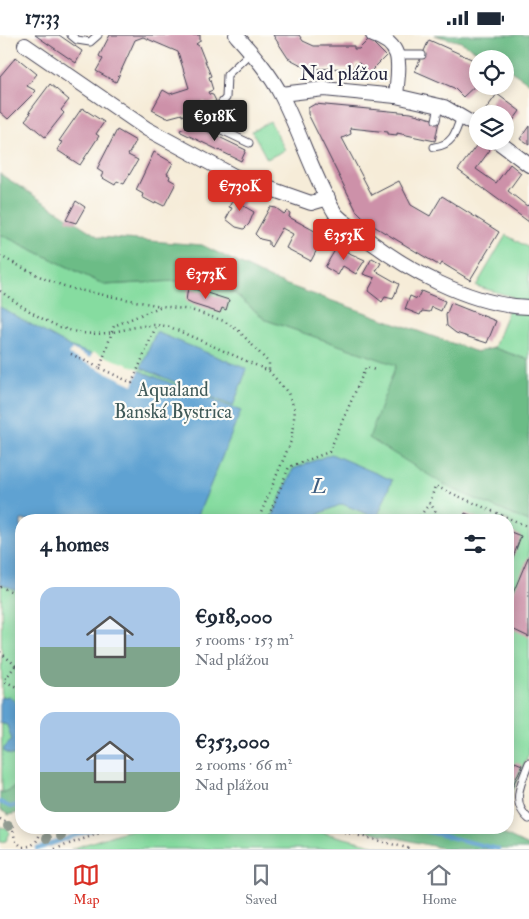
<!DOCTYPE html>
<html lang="en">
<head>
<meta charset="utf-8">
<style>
	:root { --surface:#fff; --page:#f2f2f3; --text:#1f2937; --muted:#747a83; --line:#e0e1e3; --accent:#d93025 }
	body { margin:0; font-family:"IM FELL Double Pica",serif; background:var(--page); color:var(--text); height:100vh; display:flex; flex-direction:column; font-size:19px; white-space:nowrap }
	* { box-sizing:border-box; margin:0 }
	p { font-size:16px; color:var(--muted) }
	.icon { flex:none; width:28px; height:28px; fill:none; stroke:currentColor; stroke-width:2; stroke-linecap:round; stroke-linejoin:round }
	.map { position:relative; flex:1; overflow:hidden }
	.side { position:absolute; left:15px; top:479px; width:499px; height:320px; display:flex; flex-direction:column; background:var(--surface); border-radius:20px; box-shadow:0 2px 12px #0003 }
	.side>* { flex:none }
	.buttons { position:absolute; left:469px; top:15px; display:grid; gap:10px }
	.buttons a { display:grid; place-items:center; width:45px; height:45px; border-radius:50%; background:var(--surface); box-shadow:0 2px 12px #0003; font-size:25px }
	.price { position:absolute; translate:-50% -42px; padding:0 11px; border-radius:5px; background:var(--accent); color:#fff; font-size:16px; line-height:32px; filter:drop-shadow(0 1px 2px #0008) }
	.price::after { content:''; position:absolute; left:50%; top:30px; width:15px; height:11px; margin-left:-8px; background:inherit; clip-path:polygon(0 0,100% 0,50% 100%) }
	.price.selected { background:#222; color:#fff }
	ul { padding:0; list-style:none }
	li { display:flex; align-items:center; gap:15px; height:125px; padding:0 25px }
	li span { display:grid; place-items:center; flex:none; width:140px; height:100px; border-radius:15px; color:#555 }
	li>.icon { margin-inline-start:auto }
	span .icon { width:60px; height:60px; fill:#fffc; stroke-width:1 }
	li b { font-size:21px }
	h2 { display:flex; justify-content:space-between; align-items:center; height:60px; padding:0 25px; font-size:21px }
	.status { display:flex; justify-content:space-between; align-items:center; height:35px; padding:0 25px; background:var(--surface); direction:ltr }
	.status svg { height:14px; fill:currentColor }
	.dock { display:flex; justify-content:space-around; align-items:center; height:70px; border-top:1px solid var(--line); background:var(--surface); font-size:14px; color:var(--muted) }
	.dock a { display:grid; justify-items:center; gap:2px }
	.dock .selected { color:var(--accent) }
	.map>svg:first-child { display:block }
	.green { fill:#86dca0; stroke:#547f6e }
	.forest { fill:#6cbc86; stroke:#476f60 }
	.water { fill:#5ea2d2; stroke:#406286 }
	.pier { fill:#f6ecd8 }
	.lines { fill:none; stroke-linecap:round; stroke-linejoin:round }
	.stream { stroke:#5ea2d2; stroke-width:4 }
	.building { fill:#cd91a9 }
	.lane-casing { stroke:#424053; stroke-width:9 }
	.street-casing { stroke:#424053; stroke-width:16 }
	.path { stroke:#424053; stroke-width:2.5; stroke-dasharray:1 4; stroke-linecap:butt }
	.lane { stroke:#fff; stroke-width:7 }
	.street { stroke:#fff; stroke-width:14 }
	.tree { fill:#929c92 }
	.labels { text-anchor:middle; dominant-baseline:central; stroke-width:4.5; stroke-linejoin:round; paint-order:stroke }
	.street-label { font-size:19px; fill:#22223b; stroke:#fdfcf7 }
	.park-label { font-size:19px; fill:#405a59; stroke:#fdfcf7 }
	.water-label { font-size:20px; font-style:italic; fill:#3d5c7f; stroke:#fdfcf7 }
</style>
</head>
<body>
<div class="status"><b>17:33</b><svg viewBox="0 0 49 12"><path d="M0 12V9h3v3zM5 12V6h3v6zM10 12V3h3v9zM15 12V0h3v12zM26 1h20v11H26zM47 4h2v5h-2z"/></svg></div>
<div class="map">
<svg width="529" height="814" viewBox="0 0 529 814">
	<rect width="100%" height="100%" fill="#fdfcf7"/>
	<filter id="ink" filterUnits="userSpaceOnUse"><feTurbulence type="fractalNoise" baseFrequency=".02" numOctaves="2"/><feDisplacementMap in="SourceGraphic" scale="10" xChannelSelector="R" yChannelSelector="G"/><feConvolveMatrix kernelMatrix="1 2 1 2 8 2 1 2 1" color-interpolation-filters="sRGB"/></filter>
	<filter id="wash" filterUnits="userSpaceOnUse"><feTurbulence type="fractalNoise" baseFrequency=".0096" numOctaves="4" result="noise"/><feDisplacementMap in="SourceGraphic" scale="20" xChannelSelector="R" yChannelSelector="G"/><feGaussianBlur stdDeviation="1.12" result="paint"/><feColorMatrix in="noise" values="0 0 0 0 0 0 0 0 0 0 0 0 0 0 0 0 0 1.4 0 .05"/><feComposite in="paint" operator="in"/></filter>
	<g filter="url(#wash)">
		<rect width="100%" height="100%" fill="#f6ecd8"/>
		<g class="green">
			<path d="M270 86 285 115 267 124 252 96Z"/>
			<path d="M0 199 105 250 192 245 233 257 266 285 397 330 448 452 529 487V719L508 768V485H21V749L2 758Z"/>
			<path d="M506 200 529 213V325L494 313 513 262 476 251Z"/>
			<path d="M0 792 7 793 10 798 6 806 0 807Z"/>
			<path d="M143 793H304L389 814H71L122 797Z"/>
		</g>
		<g class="forest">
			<path d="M434 0H529V48L505 32V24H491L461 7Z"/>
			<path d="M0 139 99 202 202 210 273 245 477 317 494 313 529 325V487L448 452 369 403 396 330 266 285 233 257 192 245 105 250 0 199Z"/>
			<path d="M21 749V777L9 780 0 775V756L2 758Z"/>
			<path d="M353 793H476L495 795 528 811 529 810V814H446Z"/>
		</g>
		<g class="water">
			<path d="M0 272 71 312 138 335 241 376 196 485H21V557L0 548Z"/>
			<path d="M156 297 247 334 233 371 141 333Z"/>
			<path d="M331 419 392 445 377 483 342 469 319 479 316 485H271L293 434Z"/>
			<path d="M9 661C28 674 21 706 21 727L19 728 17 719 11 720 4 717V713L12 705 7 690 0 688V663Z"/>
		</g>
		<path class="pier" d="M72 314 90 323 93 317 140 334 133 350 69 320Z"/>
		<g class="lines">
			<g class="stream">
				<path d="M0 767 10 772 21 769"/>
				<path d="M408 792 498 814"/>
				<path d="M37 814 100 792"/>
			</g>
		</g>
		<g id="blocks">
			<g class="building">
				<path d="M35 0H59L82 16 76 28Z"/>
				<path d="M110 0H200V6L196 9 199 11 211 41 209 42 213 55 208 57 209 59 213 60 216 66 209 70 203 66 204 72 182 81V79L167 83 152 75 163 55 170 59 189 53 178 17 143 2 135 5 116 47 96 36 103 24 99 21Z"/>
				<path d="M273 0H299L303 6 314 11H354V14H359L369 4 386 21 369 38 359 28 355 29 354 33 309 34 288 23Z"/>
				<path d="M429 5 478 27V48L463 62 454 53 415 36Z"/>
				<path d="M16 22 37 39 27 51 36 56 8 84 0 77V41Z"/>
				<path d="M50 49 69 65 61 75 64 78 45 102 25 85 31 78 29 77Z"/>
				<path d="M497 59 520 76 507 94 505 92V79H487L484 77Z"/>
				<path d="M315 69 411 78 439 86 435 106 397 98V100L388 99V97L350 93 351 99 342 103 372 160 399 146 411 170 430 181 442 161 499 197 470 245 442 228 440 231 367 187 357 177 308 79V73Z"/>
				<path d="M82 73 104 87 96 99 99 101 80 130 57 115 62 107 59 106Z"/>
				<path d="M194 90 246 115 241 126 181 97 180 95Z"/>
				<path d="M529 91V110L520 104Z"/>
				<path d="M117 95 136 106 128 120 138 125 124 149 117 146 115 150 101 142 103 138 97 134Z"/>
				<path d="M479 107 490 115 476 134 496 148 510 129 521 138 508 156 527 171 529 169V187L458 135Z"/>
				<path d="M154 117 173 128 167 139 170 141 169 144 176 148 164 171 156 167 155 169 142 162 143 159 136 155Z"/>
				<path d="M238 155 247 160 242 170 254 177 249 189 244 194 236 192 226 184 232 173 229 172Z"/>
				<path d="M76 166 85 172 76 188 66 185Z"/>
				<path d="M270 172 276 173 284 179 287 176 290 178 289 182 324 201 311 226 286 213 293 199 282 193 271 212 269 210V206L260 204 255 199Z"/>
				<path d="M338 210 348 215 347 217 365 225 356 239 343 231 338 240 325 232Z"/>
				<path d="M372 223 381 228 376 236 399 249 393 264 385 262 382 267 368 256 375 243 363 239Z"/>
				<path d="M188 252 229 265 226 275 222 273 220 278 192 269 186 266Z"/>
				<path d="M421 256 445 266 441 276 432 272 430 277 422 276 420 280 405 274 410 261 417 264Z"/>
				<path d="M451 268 496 286 487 308 456 298 447 291 446 280Z"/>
				<path d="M465 478 482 485H463Z"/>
				<path d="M508 496 521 501 512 525 508 523Z"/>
				<path d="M529 520V602L508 592V570Z"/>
				<path d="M515 727 522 730 508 762V742Z"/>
			</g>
		</g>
	</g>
	<g filter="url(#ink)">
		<use href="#blocks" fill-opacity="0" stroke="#424053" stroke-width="1"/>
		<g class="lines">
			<g class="lane-casing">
				<g id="lane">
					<path d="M71 0 77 5 90 7 98 0"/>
					<path d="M397 20H422"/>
					<path d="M197 82 208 83"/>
					<path d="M436 85 439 71"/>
					<path d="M249 108 211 90 208 83 226 63 227 40 251 17"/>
					<path d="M434 112C453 110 456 97 461 81"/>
					<path d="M529 728C521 748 510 768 529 784"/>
				</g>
			</g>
			<g class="street-casing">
				<g id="street">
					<path d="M236 0C252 18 270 38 281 60 301 99 313 141 335 178 340 185 351 191 358 197 403 233 470 271 529 272"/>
					<path d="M373 0C406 10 398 33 396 61"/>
					<path d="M25 10 147 94 234 141 311 168 328 163"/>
					<path d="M281 59 324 54 396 61 444 72 478 92"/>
					<path d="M497 106 529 130"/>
				</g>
			</g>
			<g class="path">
				<path d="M0 221 47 245 73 254 161 271"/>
				<path d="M0 256C35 280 68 306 113 297 133 293 150 287 170 292L269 336 288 358 295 375 291 406 258 485"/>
				<path d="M71 319 100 333 114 291 162 271 191 275 224 286 239 296 269 328V336"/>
				<path d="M100 333 132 348 157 289"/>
				<path d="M267 485 289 432 329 417 366 332 375 335"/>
				<path d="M417 485 430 468"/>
				<path d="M441 485 430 468 435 451 529 492"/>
				<path d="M0 552 21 560"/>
				<path d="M0 617 21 635"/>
				<path d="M15 631 4 646 21 654"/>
				<path d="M0 784 12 789 15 805 22 812C35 812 40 804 41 792"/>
				<path d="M508 784H516"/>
				<path d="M325 792 411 814"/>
				<path d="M55 814 117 792"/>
			</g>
			<use href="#lane" class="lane"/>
			<use href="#street" class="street"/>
		</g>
		<g class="tree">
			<circle cx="8" cy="791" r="5"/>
			<circle cx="61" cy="801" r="5"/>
			<circle cx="47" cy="803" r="5"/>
		</g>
	</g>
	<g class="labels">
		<g class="street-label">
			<text x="344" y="39">Nad plážou</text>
		</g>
		<g class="park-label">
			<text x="173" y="355">Aqualand<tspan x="173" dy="22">Banská Bystrica</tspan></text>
		</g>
		<g class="water-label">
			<text x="319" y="451">L</text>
		</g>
	</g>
</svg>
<div class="buttons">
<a><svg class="icon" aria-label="locate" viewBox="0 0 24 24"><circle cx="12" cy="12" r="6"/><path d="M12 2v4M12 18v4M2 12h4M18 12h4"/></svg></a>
<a><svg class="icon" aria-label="layers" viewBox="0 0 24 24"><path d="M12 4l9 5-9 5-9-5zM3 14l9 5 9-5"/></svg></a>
</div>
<b class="price selected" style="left:215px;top:107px">€918K</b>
<b class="price" style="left:240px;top:177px">€730K</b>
<b class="price" style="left:344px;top:226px">€353K</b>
<b class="price" style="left:206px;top:265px">€373K</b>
<section class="side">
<h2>4 homes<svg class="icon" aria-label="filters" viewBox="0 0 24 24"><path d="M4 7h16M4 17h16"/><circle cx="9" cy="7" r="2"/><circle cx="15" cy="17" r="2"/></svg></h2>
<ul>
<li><span style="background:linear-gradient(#a9c7e8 60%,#7fa58c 0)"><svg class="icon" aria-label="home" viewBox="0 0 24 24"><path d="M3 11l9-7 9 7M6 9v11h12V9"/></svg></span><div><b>€918,000</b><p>5 rooms · 153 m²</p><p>Nad plážou</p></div></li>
<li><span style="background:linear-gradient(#a9c7e8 60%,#7fa58c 0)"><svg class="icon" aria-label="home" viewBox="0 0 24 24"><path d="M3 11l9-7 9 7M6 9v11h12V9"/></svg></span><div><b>€353,000</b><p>2 rooms · 66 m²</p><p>Nad plážou</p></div></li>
</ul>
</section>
</div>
<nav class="dock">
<a class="selected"><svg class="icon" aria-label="map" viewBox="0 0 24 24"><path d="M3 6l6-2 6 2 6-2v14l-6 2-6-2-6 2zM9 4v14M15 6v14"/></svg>Map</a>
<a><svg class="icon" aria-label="saved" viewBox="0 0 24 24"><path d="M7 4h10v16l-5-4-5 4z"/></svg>Saved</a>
<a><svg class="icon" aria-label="home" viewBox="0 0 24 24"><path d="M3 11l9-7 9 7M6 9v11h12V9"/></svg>Home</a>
</nav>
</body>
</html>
